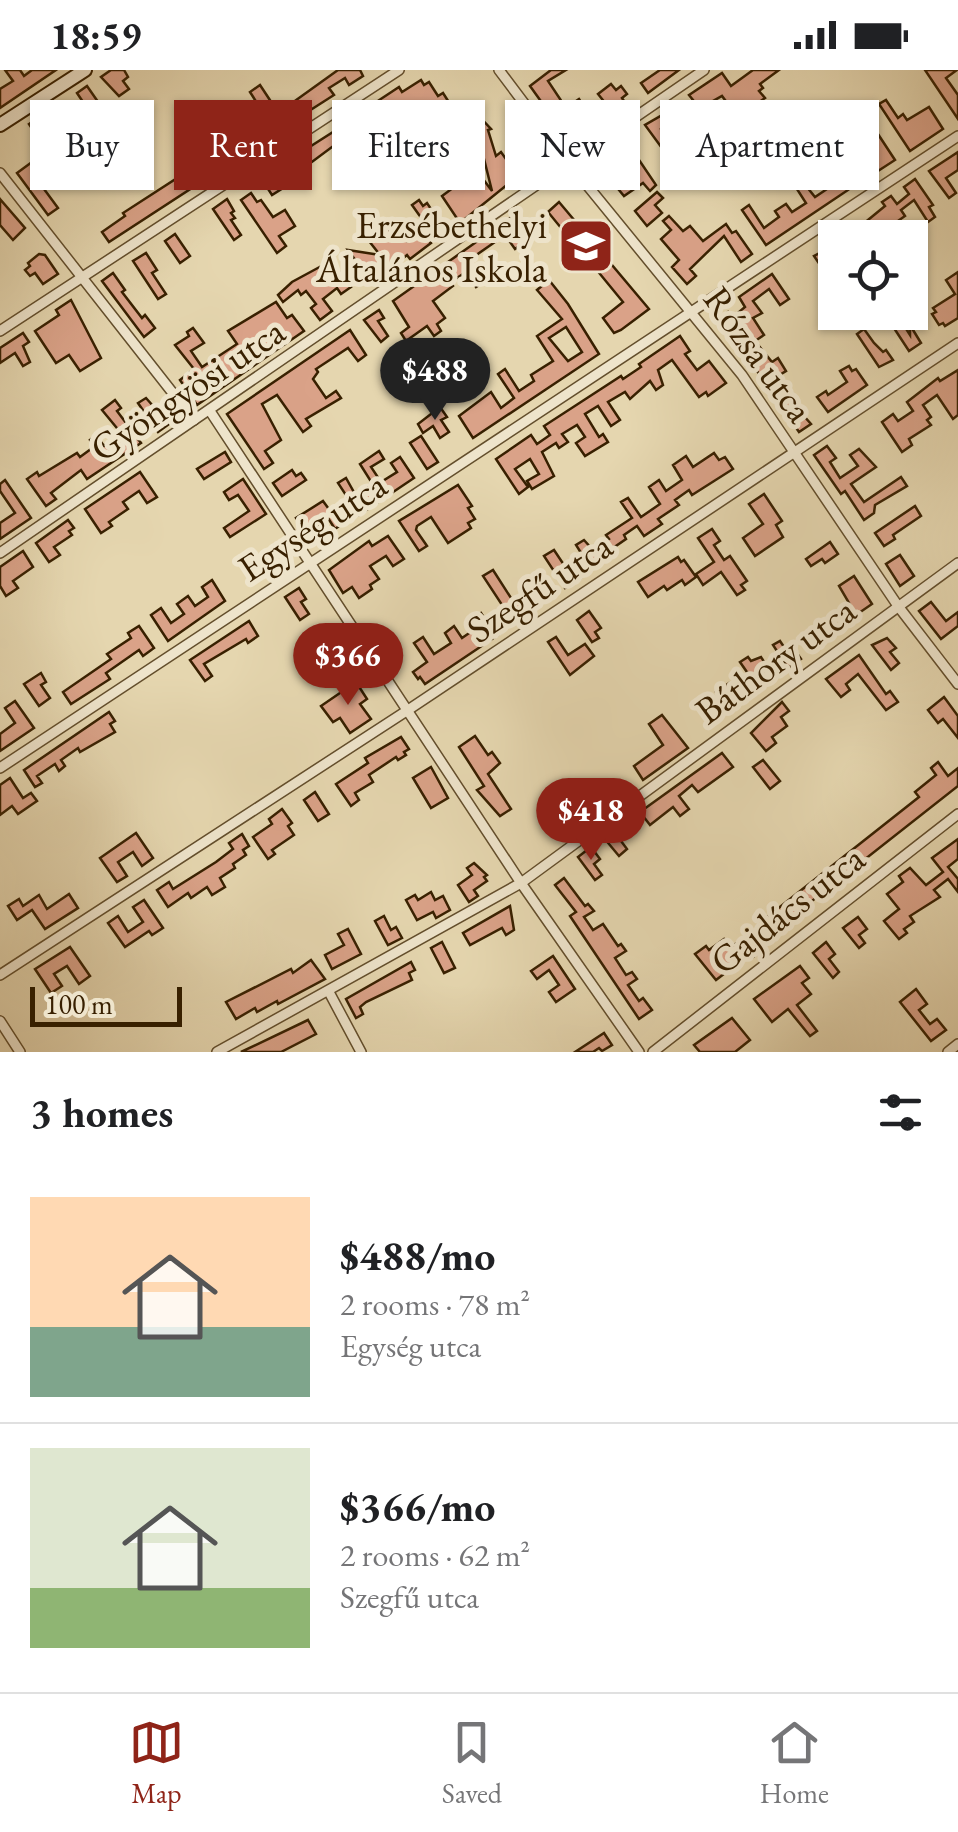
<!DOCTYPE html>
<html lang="en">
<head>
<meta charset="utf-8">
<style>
	:root { --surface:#fff; --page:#f6f6f6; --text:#202124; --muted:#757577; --line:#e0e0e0; --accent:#8f2418 }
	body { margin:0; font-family:"EB Garamond",serif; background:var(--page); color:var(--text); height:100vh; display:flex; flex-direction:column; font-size:38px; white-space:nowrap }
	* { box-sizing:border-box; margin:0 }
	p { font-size:32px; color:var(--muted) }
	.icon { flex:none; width:55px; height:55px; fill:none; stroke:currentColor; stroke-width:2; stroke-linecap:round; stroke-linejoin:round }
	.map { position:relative; height:982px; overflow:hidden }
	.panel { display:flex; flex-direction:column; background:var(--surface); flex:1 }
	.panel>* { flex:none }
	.guide { position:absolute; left:30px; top:30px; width:900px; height:90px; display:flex; gap:20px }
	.fabs { position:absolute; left:818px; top:150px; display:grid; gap:20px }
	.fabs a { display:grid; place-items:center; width:110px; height:110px; border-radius:0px; background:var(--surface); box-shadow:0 2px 8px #0004; font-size:50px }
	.scale { position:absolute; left:30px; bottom:25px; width:152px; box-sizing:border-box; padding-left:10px; border:5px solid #382000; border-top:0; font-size:28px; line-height:35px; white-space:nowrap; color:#382000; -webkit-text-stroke:8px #eee4cb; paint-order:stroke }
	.price { position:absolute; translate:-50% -85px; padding:0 22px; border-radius:35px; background:var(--accent); color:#fff; font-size:32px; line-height:65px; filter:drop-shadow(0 2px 5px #0008) }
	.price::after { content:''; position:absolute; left:50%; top:60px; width:30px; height:22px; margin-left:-15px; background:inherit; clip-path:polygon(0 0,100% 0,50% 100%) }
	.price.selected { background:#222; color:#fff }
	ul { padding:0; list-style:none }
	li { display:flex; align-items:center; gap:30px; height:250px; padding:0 30px }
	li+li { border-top:2px solid var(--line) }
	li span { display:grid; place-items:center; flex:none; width:280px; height:200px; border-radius:0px; color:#555 }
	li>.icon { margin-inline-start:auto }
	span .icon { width:120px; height:120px; fill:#fffc; stroke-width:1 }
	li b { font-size:42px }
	h2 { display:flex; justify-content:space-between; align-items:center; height:120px; padding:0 30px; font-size:42px }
	.chip { padding:0 35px; border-radius:0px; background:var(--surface); box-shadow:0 2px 8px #0004; font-size:35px; line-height:90px }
	.chip.selected { background:var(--accent); color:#fff }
	.status { display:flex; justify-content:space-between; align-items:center; height:70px; padding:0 50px; background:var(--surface); direction:ltr }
	.status svg { height:28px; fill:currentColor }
	.dock { display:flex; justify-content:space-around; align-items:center; height:140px; border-top:2px solid var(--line); background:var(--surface); font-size:28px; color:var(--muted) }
	.dock a { display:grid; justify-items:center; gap:5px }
	.dock .selected { color:var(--accent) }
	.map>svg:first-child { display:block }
	.building { fill:#daa288; stroke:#382000; stroke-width:2.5; fill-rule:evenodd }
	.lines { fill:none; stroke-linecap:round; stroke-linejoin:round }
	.street-casing { stroke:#634e2c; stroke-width:12 }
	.secondary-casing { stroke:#382000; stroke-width:16 }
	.street { stroke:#eee4cb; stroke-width:9 }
	.secondary { stroke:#eee4cb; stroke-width:12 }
	.labels { text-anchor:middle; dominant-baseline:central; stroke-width:10; stroke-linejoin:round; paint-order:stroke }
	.poi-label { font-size:38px; fill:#382000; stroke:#eee4cb; text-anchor:end }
	.street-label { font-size:38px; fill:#382000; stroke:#eee4cb }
</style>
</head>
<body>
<div class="status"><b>18:59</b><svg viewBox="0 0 49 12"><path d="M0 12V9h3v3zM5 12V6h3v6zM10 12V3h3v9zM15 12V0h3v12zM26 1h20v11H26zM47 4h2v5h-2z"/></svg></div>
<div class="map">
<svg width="958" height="982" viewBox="0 0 958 982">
	<rect width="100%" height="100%" fill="#e5d6af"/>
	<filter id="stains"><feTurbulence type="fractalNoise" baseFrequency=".002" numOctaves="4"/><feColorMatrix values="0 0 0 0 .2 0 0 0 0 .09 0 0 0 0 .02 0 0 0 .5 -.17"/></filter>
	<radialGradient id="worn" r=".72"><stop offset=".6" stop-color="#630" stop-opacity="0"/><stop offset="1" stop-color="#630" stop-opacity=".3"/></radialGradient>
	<g class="building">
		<path d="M5 0H20L24 6 32 0H56L0 38V19L13 11Z"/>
		<path d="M111 0H124L128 7 123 11 129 19 119 26 101 7Z"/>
		<path d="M338 0H360L363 6 349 15 345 8 329 18 334 25 301 46 292 33Z"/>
		<path d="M551 0H566L548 11 566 38 579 29 590 45 606 34 598 24 611 14 616 20 621 16 627 24 622 28 624 31 601 49 604 54 573 76 530 16Z"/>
		<path d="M660 0H679L648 23 641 13Z"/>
		<path d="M753 0H779L760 14 763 18 759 21 765 28 746 41 750 47 742 53 722 26 685 47 695 60 687 66 675 49 661 59 678 83 670 89 645 55 678 36 680 39 693 30 689 25 722 3 731 16Z"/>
		<path d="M925 0H957L946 8 958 25V49Z"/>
		<path d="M421 10 424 15 429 12 438 26 443 23 450 34 429 48 425 42 408 53 412 60 405 65 390 42 373 52 378 59 370 63 358 44 399 17 402 22Z"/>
		<path d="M260 15 287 56 109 172 102 162 125 146 123 143 194 97 177 70 190 61 197 72 203 68 214 85 244 66 234 51 244 45 253 60 268 50 250 22Z"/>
		<path d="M87 16 103 39 93 47 77 23Z"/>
		<path d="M886 30 898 48 903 44 907 50 929 37 943 59 910 81 879 34Z"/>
		<path d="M62 32 74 49 65 56 60 50 37 66 29 54Z"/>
		<path d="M477 44 491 59 488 60 496 86 501 82 518 106 460 153 442 126 465 109 451 90 462 81 492 121 481 77 465 52Z"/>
		<path d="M344 55 360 81 350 88 340 71 301 100 308 111 300 115 294 105 280 113 283 118 272 125 261 108 272 101 275 105 288 97 286 92Z"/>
		<path d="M874 58 895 90 861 112 849 93 836 102 848 120 766 175 742 140 749 135 764 158 779 147 775 141 786 134 792 142 806 133 788 105 794 101 815 127 830 117 819 101Z"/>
		<path d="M611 77 621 89 633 81 656 115 650 121 643 113 624 126 595 91Z"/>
		<path d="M958 82V100L946 108 956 123 949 128 929 101Z"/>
		<path d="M32 92 48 116 44 119 58 138 48 145 17 103Z"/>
		<path d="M915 109 933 135 929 137 935 147 928 152 914 130 901 140 905 146 885 160 890 168H846L885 136 882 132 891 126 897 134 909 124 904 117Z"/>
		<path d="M657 122 663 128 655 135 662 143 647 156 635 141Z"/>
		<path d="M251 123 257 132 261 130 273 147 285 140 295 156 279 166 286 176 277 183 241 130Z"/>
		<path d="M0 129 25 158 13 170 0 155Z"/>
		<path d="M227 129 234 141 231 143 235 148 231 150 241 165 234 170 213 139Z"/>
		<path d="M419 130 423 136 427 133 443 157 427 168 431 173 410 189 407 185 372 213 348 180 380 185 369 171 388 158 390 161 397 156 407 171 427 156 412 135Z"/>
		<path d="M559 132 649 239 621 260 614 263 603 248 623 232 591 193 584 199 569 180 575 175 548 142Z"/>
		<path d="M669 146 683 161 690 156 703 171 726 154 732 163 736 161 752 184 741 192 724 166 690 199 696 206 687 214 672 197 679 190 661 169 671 160 663 151Z"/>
		<path d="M510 148 516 156 512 160 522 174 515 179 505 165 472 188 471 193 484 212 476 217 466 202 451 212 453 216 433 231 445 248 437 254 441 261 434 266 427 256 406 271 401 263 409 257 393 231Z"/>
		<path d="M175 164 190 186 180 193 165 171Z"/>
		<path d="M835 175V217L814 186Z"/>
		<path d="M146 183 157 200 152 203 166 224 158 229 133 191Z"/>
		<path d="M39 184 45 185 58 204 43 214 35 203 30 206 25 200 30 196 28 193Z"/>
		<path d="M327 193 335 204 339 201 351 217 341 224 337 218 323 229 332 241 320 250 311 238 316 234 306 221 301 225 298 220 283 232 278 225 292 212Z"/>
		<path d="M958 202V248L945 256 943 253 939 255 932 244 936 242 933 238 955 224 946 210Z"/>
		<path d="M113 203 125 220 122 222 142 248 145 245 155 258 144 267 102 211Z"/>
		<path d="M772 204 789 229 780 235 769 219 753 231 762 243 753 248 764 265 755 271 772 292 778 288 786 301 766 313 742 281 750 274 735 256 727 263 717 251 728 242 732 248 745 237 739 227Z"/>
		<path d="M549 210 568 234 599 284 473 368 459 346 491 322 501 338 514 328 498 304 505 299 519 321 534 311 531 305 553 291 537 266 562 249 537 220ZM566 257 582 282 568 291 549 268Z"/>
		<path d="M71 230 101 288 80 301 69 285 56 293 35 261 59 245 56 240Z"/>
		<path d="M276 232 287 248 292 245 304 261 197 335 180 310 194 299 175 275 189 266 187 262 193 258 204 273 191 281 202 297 237 274 228 261Z"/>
		<path d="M379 240 384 248 378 251 388 266 381 272 364 250Z"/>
		<path d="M898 246 910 265V255L921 273 909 281 890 252Z"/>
		<path d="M864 259 874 273 883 282 886 280 893 290 879 297 857 264Z"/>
		<path d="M350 260 366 285 358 291 348 278 316 299 318 302 313 309 326 328 336 321 341 328 306 349 311 356 303 362 277 325 262 334 281 370 265 381 273 393 264 399 227 344Z"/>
		<path d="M23 263 29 272 23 276 30 292 23 296 15 283 0 293V278Z"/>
		<path d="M680 266 690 281 685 284 697 300 709 291 726 313 708 326 706 322 699 327 672 290 658 300 663 315 656 320 650 311 630 329 625 322 608 332 620 350 611 356 598 336 585 344 599 367 603 364 608 372 585 386 576 373 585 367 577 355 562 364 568 372 559 378 556 373 542 382 554 406 532 419 527 411 539 404 530 389 515 399 528 417 519 424 496 389 531 365 537 374 550 365 544 356 621 306 623 309 641 297 639 294Z"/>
		<path d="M849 296 852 301 856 299 867 315 828 342 817 327 826 321 828 325 847 312 840 301Z"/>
		<path d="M958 300V345L953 349 937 325 923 335 931 347 927 350 931 355 909 369 912 375 902 382 882 352 893 344 898 351 913 341 907 332 938 308 940 311Z"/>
		<path d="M146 328 169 354 158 362 138 333Z"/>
		<path d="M788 328 811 354 799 362 780 334Z"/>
		<path d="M115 330 121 338 117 341 141 373 87 409 81 400 51 423 56 429 46 436 27 409 37 402 39 406 77 383 80 387 95 376 90 370 96 365 104 376 121 363 102 340Z"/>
		<path d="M440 337 447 347 441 350 449 362 440 368 433 356 423 363 418 354Z"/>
		<path d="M421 366 438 392 427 399 410 373Z"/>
		<path d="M827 376 836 388 830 392 840 408 858 396 850 385 859 379 876 397 851 414 864 432 901 407 907 416 875 435 874 443 864 450 845 421 841 424 814 385Z"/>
		<path d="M379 381 384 389 371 397 381 412 397 402 391 393 400 387 414 408 359 445 338 413 346 408 355 424 372 413 360 394Z"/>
		<path d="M225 382 231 392 204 409 197 399Z"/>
		<path d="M714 383 719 390 725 387 733 399 692 425 689 420 675 430 679 435 658 449 662 454 644 466 637 456 624 465 626 469 581 500 578 503 581 508 565 518 544 486 554 480 566 498 583 486 576 475 584 470 593 480 609 469 606 465 632 448 621 432 628 428 641 447 660 434 649 417 659 410 666 421 682 410 673 395 686 386 693 397Z"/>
		<path d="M292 400 296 406 301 403 306 410 282 426 273 413Z"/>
		<path d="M140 402 157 427 147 433 139 421 123 432 128 439 109 452 112 456 101 463 85 439Z"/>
		<path d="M243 409 266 444 230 467 224 458 249 441 238 425 229 430 224 422Z"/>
		<path d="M5 410 31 448 0 469V453L15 443 0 421V414Z"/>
		<path d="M458 415 472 436 468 438 475 449 468 453 471 458 448 473 431 447 417 456 416 460 427 476 419 481 399 451Z"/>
		<path d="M764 424 782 451 776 455 783 467 755 486 743 468 763 454 749 434Z"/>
		<path d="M323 431 331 442 336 438 345 452 335 459 328 448 305 463 296 448Z"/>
		<path d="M915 436 921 446 893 465 895 469 884 476 875 463Z"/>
		<path d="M68 450 74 458 69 461 72 465 54 477 60 485 49 492 36 473Z"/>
		<path d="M712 459 720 471 714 475 724 490 730 486 747 511 741 515 745 520 737 525 721 502 703 515 696 504 714 492 698 468Z"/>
		<path d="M388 466 404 489 393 496 386 486 370 496 379 509 370 515 372 519 359 528 352 517 343 523 329 500 369 471 372 476Z"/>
		<path d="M830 472 838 484 825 493 822 489 811 496 806 489Z"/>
		<path d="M23 481 33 497 13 511 18 518 6 526 0 516V497Z"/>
		<path d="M900 485 914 506 900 516 886 494Z"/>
		<path d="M678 487 681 492 684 490 696 507 685 515 682 510 667 520 664 516 648 527 638 512Z"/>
		<path d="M493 500 511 528 518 530 525 540 522 542 525 546 514 553 483 506Z"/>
		<path d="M854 506 872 534 856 545 839 516Z"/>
		<path d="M212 510 225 531 168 571 151 545 161 538 171 553 184 544 177 534 188 526 195 536 208 527 202 517Z"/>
		<path d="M299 518 306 529 301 532 309 544 300 550 285 527Z"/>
		<path d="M931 532 946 551 958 542V556L941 569 919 541Z"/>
		<path d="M589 541 601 558 595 562 599 568 592 572 577 550Z"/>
		<path d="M481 543 489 555 493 552 501 563 425 614 420 607 418 609 413 602 427 592 414 573 423 567 434 584 451 573 445 563 454 556 462 568 478 557 473 549Z"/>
		<path d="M249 551 258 566 248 573 246 569 204 594 212 606 205 611 190 590Z"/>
		<path d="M139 556 154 578 143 586 139 580 106 603 110 609 71 634 63 622 111 589 107 584 131 568 128 563Z"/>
		<path d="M556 567 568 585 585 574 594 586 570 605 548 572Z"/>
		<path d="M887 568 896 578 890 582 899 593 891 600 872 575Z"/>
		<path d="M780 571 786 580 792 576 801 589 788 598 773 575Z"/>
		<path d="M859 585 886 624 890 621 898 632 886 640 858 604 846 614 850 620 841 627 826 609Z"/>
		<path d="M748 587 751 591 761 587 768 598 765 601 768 605 763 609 766 613 758 618 740 592Z"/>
		<path d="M41 603 46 612 41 615 50 628 39 636 24 614Z"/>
		<path d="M356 612 367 629 360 634 371 649 350 663 340 648 333 652 321 636Z"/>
		<path d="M729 613 732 616 736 613 747 630 728 641 716 622Z"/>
		<path d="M944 627 958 646V668L943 649 938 653 928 640Z"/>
		<path d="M15 631 34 658 0 681V664L15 653 5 638Z"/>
		<path d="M782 632 789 641 781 647 787 656 772 667 776 673 766 681 751 663Z"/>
		<path d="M109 642 115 651 110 654 115 662 80 682 78 678 61 690 65 696 59 701 55 694 37 706 42 713 35 717 24 700Z"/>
		<path d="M662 645 688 678 643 710 634 696 663 675 649 654Z"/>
		<path d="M475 666 488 685 492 682 500 693 488 704 511 739 500 746 477 720 484 716 459 677Z"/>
		<path d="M401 667 409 679 404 682 406 685 398 690 396 687 369 705 373 712 355 723 359 730 351 736 336 714 368 693 365 688Z"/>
		<path d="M722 683 733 697 698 722 692 715 679 726 689 739 680 746 673 737 650 755 640 742Z"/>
		<path d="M763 690 780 711 770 719 753 697Z"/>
		<path d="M938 692 948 706 958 698V716L770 864 761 852 919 727 915 722 936 705 931 698Z"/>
		<path d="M431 697 448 728 431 738 413 708Z"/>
		<path d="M10 708 23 728 31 723 37 731 18 744 12 736 0 745V715Z"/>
		<path d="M315 722 329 744 318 751 304 730Z"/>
		<path d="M591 732 599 744 586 753 582 748 567 758 558 745 570 737 574 743Z"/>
		<path d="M282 739 292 753 288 756 294 765 272 780 275 784 268 789 253 767 272 754 269 749Z"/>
		<path d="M618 757 625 768 621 771 627 779 619 786 604 768Z"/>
		<path d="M136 763 153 788 142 796 133 782 118 792 127 806 117 812 100 788Z"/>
		<path d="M242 764 249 776 243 780 246 785 233 794 235 798 220 808 225 817 212 825 207 817 191 828 188 823 168 837 157 820 169 812 173 819 216 792 233 779 229 773Z"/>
		<path d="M958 769V789L948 797 958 809V822L948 809 934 820 940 827 910 846 914 852 904 859 907 863 899 869 884 851 899 839 887 824 903 812 899 806 910 798 926 815 943 802 932 788Z"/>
		<path d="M591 777 600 789 594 794 602 805 595 810 578 787Z"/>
		<path d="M474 793 487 805 484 807 487 811 474 820 478 826 469 832 458 815 472 805 467 798Z"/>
		<path d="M564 808 585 836 588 834 594 841 584 847 593 860 603 854 618 876 621 874 626 881 615 888 626 905 632 902 637 909 628 915 639 931 643 928 652 940 639 949 570 846 576 842 555 815Z"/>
		<path d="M431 822 435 830 443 826 450 840 436 848 433 842 417 850 406 830 415 825 418 830Z"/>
		<path d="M69 824 78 838 45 859 32 840 17 850 8 836 19 829 23 836 39 825 47 839Z"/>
		<path d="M144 830 163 858 152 865 149 861 125 877 108 853 118 846 128 862 143 852 133 837Z"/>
		<path d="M510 836 514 860 506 865 502 858 470 875 463 863Z"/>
		<path d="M384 846 391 860 396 857 402 868 388 875 375 851Z"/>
		<path d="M858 847 867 859 859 865 865 873 859 878 843 858Z"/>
		<path d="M348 859 361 884 332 899 325 885 344 875 338 864Z"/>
		<path d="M750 863 765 878 753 887 750 884 716 910 695 884 706 876 709 880 724 869 730 878Z"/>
		<path d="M442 872 455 898 444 903 431 878Z"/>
		<path d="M826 872 835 884 829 889 839 902 833 908 813 883Z"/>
		<path d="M70 877 90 906 79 914 67 896 54 904 62 916 51 923 35 899Z"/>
		<path d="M553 886 575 919 556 932 549 922 559 915 549 900 537 909 531 901Z"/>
		<path d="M311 890 325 909 278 934 277 931 257 942 255 938 236 949 226 932 291 899 293 903Z"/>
		<path d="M411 892 415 900 409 903 412 910 366 932 360 937 363 944 356 948 346 929Z"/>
		<path d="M800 896 809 908 802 913 811 924 797 935 817 961 810 966 788 939 772 952 754 929Z"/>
		<path d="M916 919 927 934 919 940 930 954 937 949 946 960 931 971 900 932Z"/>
		<path d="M732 948 750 970 735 982H700L694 975Z"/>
		<path d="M308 950 316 964 281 982H241Z"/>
		<path d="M604 963 612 975 602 981 599 978 593 982H575Z"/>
	</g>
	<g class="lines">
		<g class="street-casing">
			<g id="street">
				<path d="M499 0 569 93 742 305 898 536 958 614"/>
				<path d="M0 103 194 350"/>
				<path d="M0 261 399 0"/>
				<path d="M210 341 521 813 639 982"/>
				<path d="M0 483 704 0"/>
				<path d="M0 698 958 66"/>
				<path d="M0 905 408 640 958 273"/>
				<path d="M329 922 361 982"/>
				<path d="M0 951 20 982"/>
				<path d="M217 982 521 813 958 493"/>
				<path d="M653 982 958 744"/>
				<path d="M948 982 958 974"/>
			</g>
		</g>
		<g class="secondary-casing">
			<path id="secondary" d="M0 55 85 0"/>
		</g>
		<use href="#street" class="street"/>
		<use href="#secondary" class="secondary"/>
	</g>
	<defs>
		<g id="school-square" transform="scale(2.875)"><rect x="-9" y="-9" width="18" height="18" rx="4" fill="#8f2418" stroke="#eee4cb"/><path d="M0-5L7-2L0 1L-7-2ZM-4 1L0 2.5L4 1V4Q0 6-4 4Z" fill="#fff"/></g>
	</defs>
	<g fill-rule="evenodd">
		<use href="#school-square" x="586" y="176"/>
	</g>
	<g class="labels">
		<g class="poi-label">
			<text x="547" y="154">Erzsébethelyi<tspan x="547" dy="44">Általános Iskola</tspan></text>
		</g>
		<g class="street-label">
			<text transform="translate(759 284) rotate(54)">Rózsa utca</text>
			<text transform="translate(187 319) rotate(-34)">Gyöngyösi utca</text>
			<text transform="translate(312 456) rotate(-33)">Egység utca</text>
			<text transform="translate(539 517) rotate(-34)">Szegfű utca</text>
			<text transform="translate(775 590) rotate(-36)">Báthory utca</text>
			<text transform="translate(787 839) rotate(-38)">Gajdács utca</text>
		</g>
	</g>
	<rect width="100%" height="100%" filter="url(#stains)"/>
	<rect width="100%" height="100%" fill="url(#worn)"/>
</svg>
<div class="fabs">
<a><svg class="icon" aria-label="locate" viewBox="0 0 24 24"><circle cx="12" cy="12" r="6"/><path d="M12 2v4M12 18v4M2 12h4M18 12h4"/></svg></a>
</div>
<div class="scale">100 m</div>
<b class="price selected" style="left:435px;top:353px">$488</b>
<b class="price" style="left:348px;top:638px">$366</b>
<b class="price" style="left:591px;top:793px">$418</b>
<div class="guide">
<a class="chip">Buy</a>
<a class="chip selected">Rent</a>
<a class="chip">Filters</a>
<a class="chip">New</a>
<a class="chip">Apartment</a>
</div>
</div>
<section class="panel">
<h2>3 homes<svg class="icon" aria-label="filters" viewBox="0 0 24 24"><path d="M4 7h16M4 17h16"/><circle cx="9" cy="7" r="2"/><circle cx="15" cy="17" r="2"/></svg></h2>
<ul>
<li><span style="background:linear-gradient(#ffd9b3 65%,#7fa58c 0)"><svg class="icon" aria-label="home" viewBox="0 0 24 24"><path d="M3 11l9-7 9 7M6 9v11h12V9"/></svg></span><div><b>$488/mo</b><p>2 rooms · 78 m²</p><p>Egység utca</p></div></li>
<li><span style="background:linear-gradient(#dfe7d0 70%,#8fb573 0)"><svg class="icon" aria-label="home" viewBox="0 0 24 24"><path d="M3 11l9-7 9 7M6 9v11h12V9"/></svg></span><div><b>$366/mo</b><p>2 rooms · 62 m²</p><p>Szegfű utca</p></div></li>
</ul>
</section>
<nav class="dock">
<a class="selected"><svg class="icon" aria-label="map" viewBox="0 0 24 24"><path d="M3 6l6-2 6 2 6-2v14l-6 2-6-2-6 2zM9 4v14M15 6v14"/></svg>Map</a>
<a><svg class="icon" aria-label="saved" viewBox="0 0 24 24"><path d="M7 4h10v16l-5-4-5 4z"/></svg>Saved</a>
<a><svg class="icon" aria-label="home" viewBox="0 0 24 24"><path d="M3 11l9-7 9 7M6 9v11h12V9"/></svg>Home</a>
</nav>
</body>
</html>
